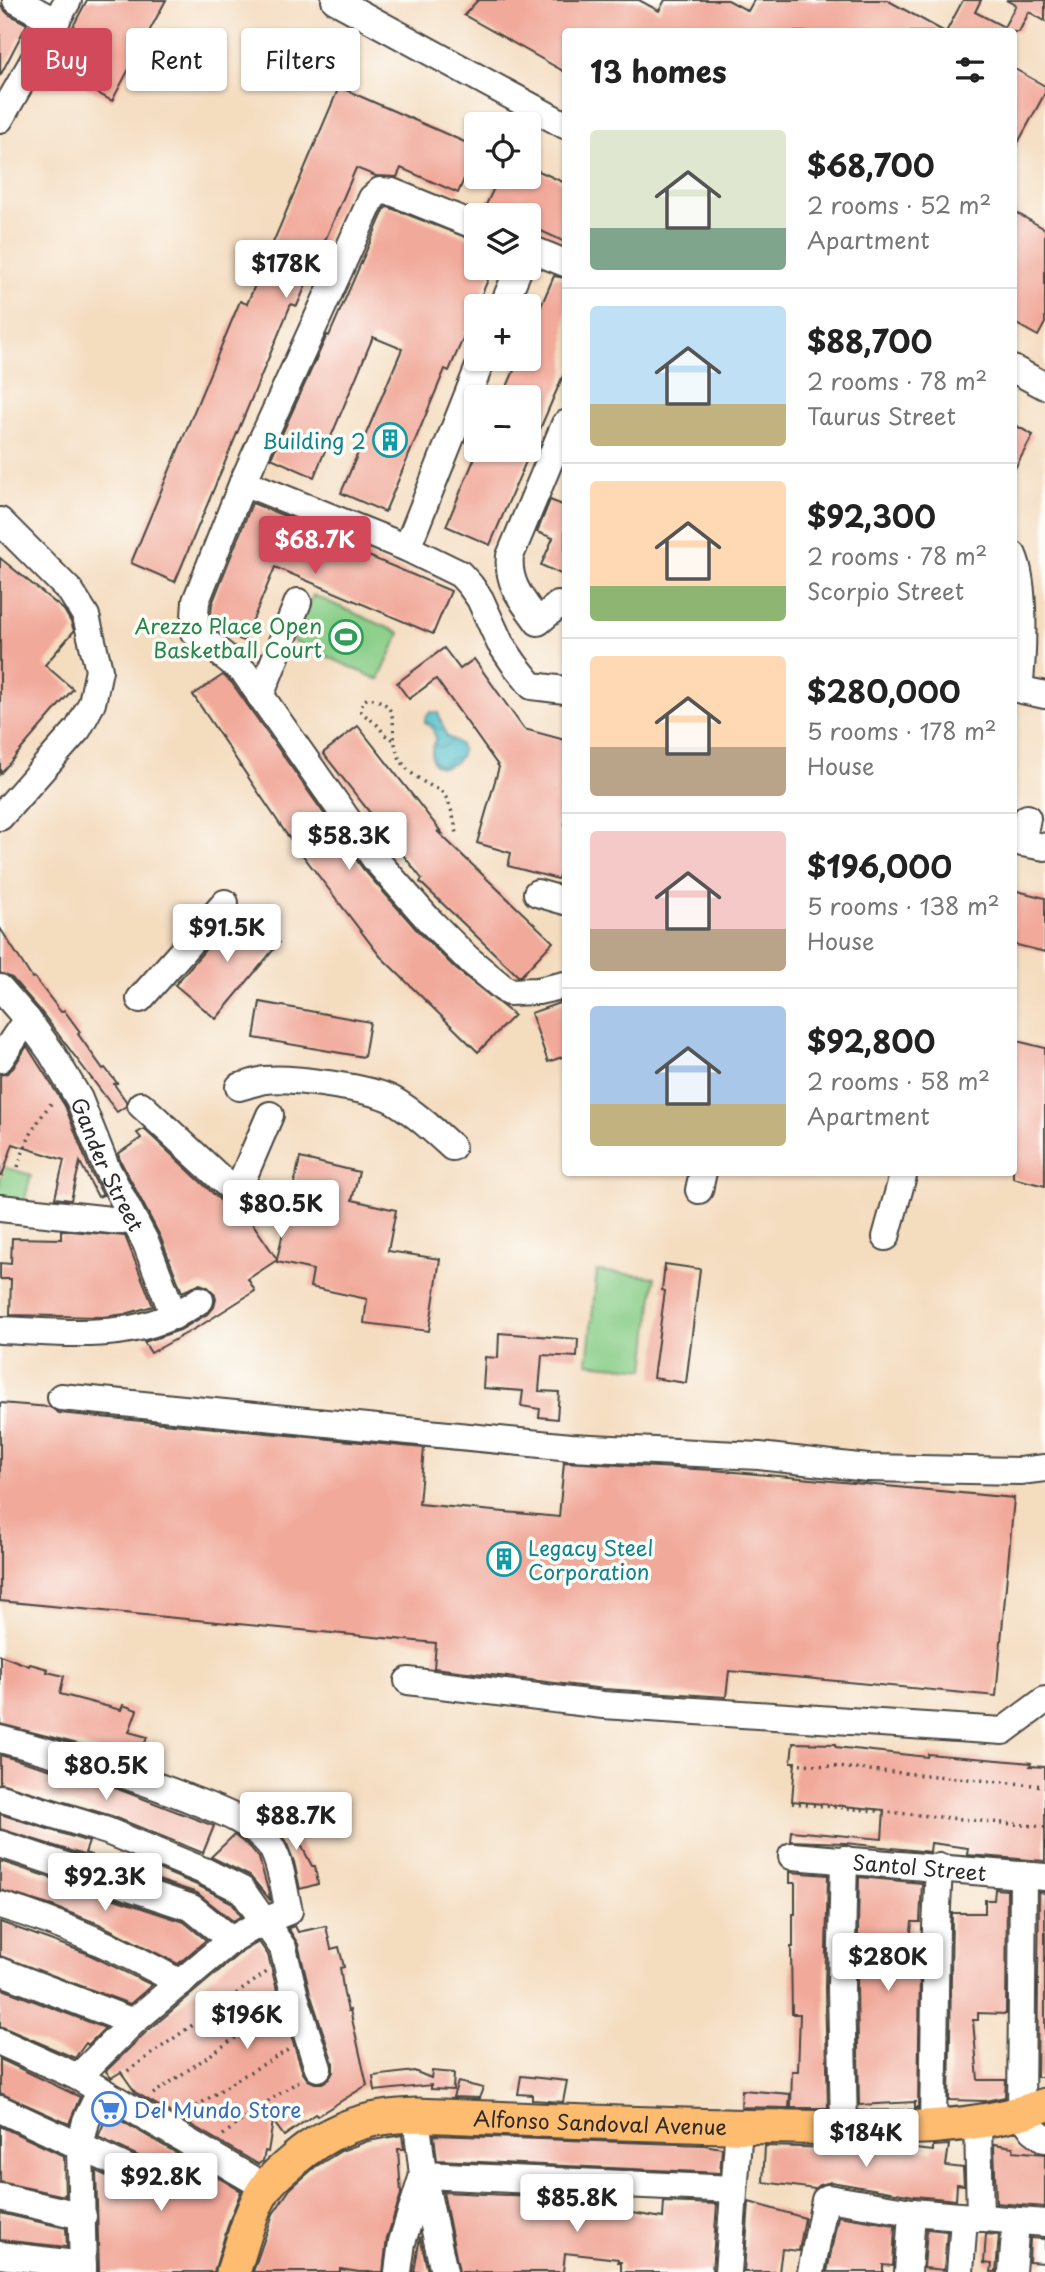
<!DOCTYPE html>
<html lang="en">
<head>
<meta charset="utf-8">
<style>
	:root { --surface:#fff; --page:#f6f6f6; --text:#222; --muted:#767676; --line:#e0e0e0; --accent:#d1495b }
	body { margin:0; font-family:"Playpen Sans",sans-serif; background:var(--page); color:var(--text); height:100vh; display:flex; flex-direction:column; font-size:26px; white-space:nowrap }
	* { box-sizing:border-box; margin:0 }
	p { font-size:23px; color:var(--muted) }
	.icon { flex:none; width:38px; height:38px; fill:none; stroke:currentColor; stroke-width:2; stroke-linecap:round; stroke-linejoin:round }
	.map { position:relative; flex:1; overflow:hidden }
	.details { position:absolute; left:562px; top:28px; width:455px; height:1148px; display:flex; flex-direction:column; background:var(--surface); border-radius:7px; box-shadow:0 2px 5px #0004 }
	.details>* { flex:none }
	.banner { position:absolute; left:21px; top:28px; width:436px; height:63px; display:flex; gap:14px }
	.fabs { position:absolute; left:464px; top:112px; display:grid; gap:14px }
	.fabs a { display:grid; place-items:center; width:77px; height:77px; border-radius:7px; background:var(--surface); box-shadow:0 2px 5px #0004; font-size:35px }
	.price { position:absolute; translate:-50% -60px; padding:0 16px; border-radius:7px; background:#fff; color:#222; font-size:23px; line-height:46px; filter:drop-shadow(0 2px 4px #0008) }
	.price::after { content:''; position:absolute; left:50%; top:42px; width:21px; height:16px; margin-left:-10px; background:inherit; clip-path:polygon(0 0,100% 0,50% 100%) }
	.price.current { background:var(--accent); color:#fff }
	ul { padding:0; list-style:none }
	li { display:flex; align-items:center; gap:21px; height:175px; padding:0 28px }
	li+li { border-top:2px solid var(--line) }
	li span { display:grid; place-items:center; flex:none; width:196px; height:140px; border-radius:7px; color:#555 }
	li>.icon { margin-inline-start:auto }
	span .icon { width:84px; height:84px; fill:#fffc; stroke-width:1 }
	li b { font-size:30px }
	h2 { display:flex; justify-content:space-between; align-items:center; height:84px; padding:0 28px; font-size:30px }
	.chip { padding:0 24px; border-radius:7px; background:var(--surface); box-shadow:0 2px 5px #0004; font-size:24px; line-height:63px }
	.chip.current { background:var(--accent); color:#fff }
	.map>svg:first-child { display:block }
	.grass { fill:#89ce88; stroke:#5a7c5a; stroke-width:2 }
	.water { fill:url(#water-waves); stroke:#40767c; stroke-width:2 }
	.building { fill:#f1a99a }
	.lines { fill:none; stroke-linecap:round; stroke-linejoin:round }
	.minor-casing { stroke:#494641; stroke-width:30 }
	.major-casing { stroke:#494641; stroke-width:37 }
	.path { stroke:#494641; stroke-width:3.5; stroke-dasharray:2 5; stroke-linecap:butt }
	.minor { stroke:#fff; stroke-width:26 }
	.major { stroke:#fdbc70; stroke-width:33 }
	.labels { text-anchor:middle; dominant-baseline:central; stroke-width:7; stroke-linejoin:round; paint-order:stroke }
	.culture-label { font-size:21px; fill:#0d838f; stroke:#fdfcf7; text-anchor:end }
	.leisure-label { font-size:21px; fill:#27864d; stroke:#fdfcf7; text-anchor:end }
	.street-label { font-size:21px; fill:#2b2b2b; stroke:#fdfcf7 }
	.shop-label { font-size:21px; fill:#366cbe; stroke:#fdfcf7; text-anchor:start }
</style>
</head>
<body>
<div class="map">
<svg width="1045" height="2272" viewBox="0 0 1045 2272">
	<defs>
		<pattern id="water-waves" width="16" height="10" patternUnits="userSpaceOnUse" patternTransform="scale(1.75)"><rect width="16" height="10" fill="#54c0cc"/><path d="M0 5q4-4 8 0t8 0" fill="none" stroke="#469ca6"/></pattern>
	</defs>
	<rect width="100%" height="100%" fill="#fdfcf7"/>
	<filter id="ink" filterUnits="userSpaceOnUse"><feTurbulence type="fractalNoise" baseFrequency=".0143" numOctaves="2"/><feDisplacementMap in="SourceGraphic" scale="14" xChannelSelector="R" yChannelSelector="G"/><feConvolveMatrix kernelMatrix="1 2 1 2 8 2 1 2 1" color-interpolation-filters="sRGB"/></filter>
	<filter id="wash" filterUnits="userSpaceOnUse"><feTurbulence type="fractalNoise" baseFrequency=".00686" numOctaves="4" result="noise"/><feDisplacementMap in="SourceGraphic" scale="28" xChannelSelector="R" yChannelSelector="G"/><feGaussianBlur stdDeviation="1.57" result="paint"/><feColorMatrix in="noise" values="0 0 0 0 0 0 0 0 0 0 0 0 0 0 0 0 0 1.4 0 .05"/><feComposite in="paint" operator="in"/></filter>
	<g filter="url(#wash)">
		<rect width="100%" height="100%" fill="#f4dcbf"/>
		<g class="grass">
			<path d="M313 595 400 633 379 680 293 641Z"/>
			<path d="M0 1166 31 1175 24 1203 0 1198Z"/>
			<path d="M597 1271 655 1277 645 1369 587 1363Z"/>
		</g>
		<path class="water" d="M430 712 438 713 447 737C493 754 413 794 436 738L432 728 425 722V718Z"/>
		<g id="blocks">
			<g class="building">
				<path d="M87 0H166L112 101 51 68Z"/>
				<path d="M478 0H639L659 11 665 0H728L748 11 754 0H887L945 32H565V72L464 15Z"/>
				<path d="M963 0H981L975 12 1004 27 1016 5 1006 0H1045V21L1029 12 1019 32H946Z"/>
				<path d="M0 5 8 14 27 24 0 76Z"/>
				<path d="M1013 68 1045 86V93L1013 152Z"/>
				<path d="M339 87 476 147V151L458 193 401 168 397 177 376 176 356 168 297 306 291 304 175 582 131 563 240 301 247 304Z"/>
				<path d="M528 166 565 183V242L528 225V215H508L486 205 499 177H528Z"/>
				<path d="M388 207 476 241V268H493L449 371 445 369 385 512 341 493 402 349 373 337 314 477 271 458 327 335 329 336 385 208Z"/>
				<path d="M1013 211 1045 229V323L1038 336 1013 322Z"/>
				<path d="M554 276 565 278V371L490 545 446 526 478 450H528V397L506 389 519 359H528V336Z"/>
				<path d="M1013 424 1033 435 1013 472Z"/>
				<path d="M550 500 565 506V576L541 565 553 538 537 532Z"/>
				<path d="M252 503 295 520 293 524 451 591 433 634 275 567 244 641 215 629 210 625 212 604Z"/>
				<path d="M0 558 64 610 71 622 74 631 45 665 73 689 0 774Z"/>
				<path d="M444 648 460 669 474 659 524 729 565 740V850L558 879 508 866 511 853 477 843 499 767 436 679 409 699 397 683Z"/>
				<path d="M223 675 232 683 363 869 416 929 456 969 514 1015 478 1052 380 956 285 832 193 695Z"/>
				<path d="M358 726 442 833 437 831 553 942 521 976H518L420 882 422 879 323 753Z"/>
				<path d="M1013 890 1045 898V952L1013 944Z"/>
				<path d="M239 910 279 943 216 1019 175 985Z"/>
				<path d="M0 928 32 978 34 977 61 1012 64 1010 80 1032 78 1034 103 1069 105 1068 117 1083 114 1084 126 1101V1106L117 1112 39 1009 12 978 0 973Z"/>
				<path d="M565 1001V1056L548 1062 531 1013Z"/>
				<path d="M260 1002 370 1022 364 1057 254 1038Z"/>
				<path d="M1013 1040 1045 1048V1186L1013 1178Z"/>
				<path d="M27 1046 65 1106 91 1173 103 1195 98 1197 80 1162 71 1200 55 1198 64 1160 13 1144 2 1176H0V1075L7 1073 13 1068Z"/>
				<path d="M144 1129 222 1202 230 1205 241 1218 246 1214 277 1259 300 1158 359 1172 352 1200 396 1210 388 1251 440 1259 429 1331 364 1323 367 1299 310 1287 313 1270 277 1262V1260L248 1279 255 1291 203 1324 151 1353 144 1342 180 1330 209 1313 214 1307 216 1299 214 1293 208 1287 200 1284 182 1292 160 1236 120 1160 118 1154 141 1138 137 1133Z"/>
				<path d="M61 1230 125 1236 153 1306 125 1314 102 1317 10 1315 11 1279H0V1263L11 1264 12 1238 61 1239Z"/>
				<path d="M665 1264 700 1269 686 1383 653 1378 665 1291 662 1290Z"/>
				<path d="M499 1333 578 1339 577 1357 542 1355 539 1391 559 1392 557 1419 539 1417 540 1409 521 1406 523 1391 483 1388 485 1357 498 1358Z"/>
				<path d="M0 1403 50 1407 59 1413 424 1448 419 1504 559 1517 564 1462 714 1470 1014 1498 996 1696 729 1671 726 1697 604 1689 434 1668 436 1643 0 1601Z"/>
				<path d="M0 1655 29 1666 30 1664 48 1669 47 1672 64 1676 60 1694 121 1710 123 1705 137 1710 129 1732 147 1737 142 1752 157 1758 154 1768 78 1744 0 1724Z"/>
				<path d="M793 1743 836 1744V1747L927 1757 928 1754 998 1760 1031 1763 1030 1766 1045 1767V1861L967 1855 968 1848 931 1843 930 1852 845 1843 790 1841 791 1831 882 1839 884 1810 792 1801 795 1762H791Z"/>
				<path d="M0 1755 118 1789 214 1826 203 1853 112 1816 0 1783Z"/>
				<path d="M279 1811 298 1839 312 1866H315L318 1884 300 1889 294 1862 287 1844 280 1833 266 1820Z"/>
				<path d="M0 1814 89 1842 85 1853 91 1855 90 1857 0 1829Z"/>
				<path d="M234 1835 251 1848 259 1858 271 1901 250 1876 211 1857Z"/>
				<path d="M129 1857 197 1885 231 1902 241 1916 233 1921 197 1893 125 1869Z"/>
				<path d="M0 1861 184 1922 206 1940 178 1964 99 1924 52 1906 0 1890Z"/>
				<path d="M790 1872 828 1875 825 1988 828 2108H791L792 2071H798L800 2014H792L791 1947H793V1914H795V1883H790Z"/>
				<path d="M859 1877 922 1883 920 1922H912L907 1970 920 1971 918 2108H915V2102L859 2105 857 1988Z"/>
				<path d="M995 1889 1007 1890 1006 2014 978 2013V2020H973L978 2080H1006L1005 2097 985 2101 949 2100 952 1913H985V1900H994Z"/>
				<path d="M1039 1892 1045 1893V2077H1037Z"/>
				<path d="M0 1922 86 1953 152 1985 130 2004 0 1956Z"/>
				<path d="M295 1926 298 1932 326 1926 331 1949 339 1947 344 1967 340 1968 344 1994 348 2011 350 2010 367 2085 317 2116 315 2114 284 2136 273 2121 268 2152 265 2151 263 2161 258 2164 135 2092 121 2072 111 2078 106 2071 144 2034 240 1953 259 1942 268 1955 280 2002 303 2073 308 2080 315 2083H322L329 2079 333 2072V2063L310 1993 298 1944 288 1928Z"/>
				<path d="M0 1988 105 2028 88 2045 86 2043 75 2058 0 2026Z"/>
				<path d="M0 2059 80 2097 69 2124 0 2093Z"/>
				<path d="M414 2071 431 2078 432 2071 454 2073 453 2090 431 2089V2085L375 2091 373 2076Z"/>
				<path d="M521 2076 567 2081 563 2102 532 2100V2095L518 2094Z"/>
				<path d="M458 2082 483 2088 479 2098 453 2097Z"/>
				<path d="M742 2090 790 2094 789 2108 741 2107Z"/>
				<path d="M108 2113 241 2191 229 2222 214 2272H99L96 2171 152 2197 160 2199 169 2195 173 2190 175 2182 172 2175 166 2169 98 2137Z"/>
				<path d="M0 2126 64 2156 65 2196 0 2182Z"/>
				<path d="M402 2135 404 2149H398L401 2194 387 2238 383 2272H359L340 2269V2272H253L273 2214 290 2189 315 2167 341 2151 368 2141Z"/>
				<path d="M434 2135 704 2145 722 2148 720 2173 437 2160Z"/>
				<path d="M994 2144 1013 2147V2151L1045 2154V2207L996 2203Z"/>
				<path d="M949 2145 946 2166 963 2168 964 2185 957 2184 956 2200 914 2196 831 2182 820 2185 815 2189 763 2182 765 2146 871 2149 872 2147H897L933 2151V2146Z"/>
				<path d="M443 2192 620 2200V2211L663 2218 664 2202 717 2204 712 2272H621V2262H618V2259L565 2253 563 2272H459Z"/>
				<path d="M749 2202 805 2218 799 2251 782 2249 779 2272H744Z"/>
				<path d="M0 2213 66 2228 67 2247 0 2240Z"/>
				<path d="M838 2216 895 2225 893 2266 883 2265V2272H827Z"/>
				<path d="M927 2229 947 2231 944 2270 924 2268Z"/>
				<path d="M986 2234 999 2235 996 2272H991L992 2264 984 2263Z"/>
				<path d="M420 2237 428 2272H414Z"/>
				<path d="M1030 2238 1045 2239V2263L1029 2262Z"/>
			</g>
		</g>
	</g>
	<g filter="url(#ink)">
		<use href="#blocks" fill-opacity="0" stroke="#494641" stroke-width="2"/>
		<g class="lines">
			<g class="minor-casing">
				<g id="minor">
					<path d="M16 0 56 22"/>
					<path d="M335 0 565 125"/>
					<path d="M0 119 68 0"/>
					<path d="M476 226 392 192 380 191 372 198 243 482 196 601 194 632 244 672 375 859 428 919 467 958 508 992 538 991 565 985"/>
					<path d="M528 248 565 263"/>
					<path d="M503 306 519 268"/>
					<path d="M1013 369 1045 386"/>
					<path d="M565 424 510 556C507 584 523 601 538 622L558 605 565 606"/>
					<path d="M243 482 407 548 460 574 470 585 480 599 500 643 515 665 532 686 565 690"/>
					<path d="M0 521 71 592 86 616 99 670 92 703 78 729 0 817"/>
					<path d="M407 548 482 359"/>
					<path d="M1013 555C1026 583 1023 657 1019 689"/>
					<path d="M1013 688 1045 695"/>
					<path d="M260 696 298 602"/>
					<path d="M1027 818 1022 843 1045 847"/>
					<path d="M537 893 565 901"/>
					<path id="s1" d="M0 988 27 1019 51 1052 79 1099 106 1167 146 1243 174 1316"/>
					<path d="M140 999 225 903"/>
					<path d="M0 1059 27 1019"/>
					<path d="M239 1087C248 1085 257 1081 265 1080 290 1077 372 1088 393 1100 415 1113 433 1130 452 1147"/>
					<path d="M141 1105 233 1190 243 1178 270 1115"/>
					<path d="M699 1190 703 1172"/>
					<path d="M0 1208 120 1221 132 1220"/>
					<path d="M886 1237 904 1172"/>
					<path d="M0 1330C71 1332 138 1344 200 1300"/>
					<path d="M61 1397 571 1447 759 1456 868 1468 1020 1471 1045 1468"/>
					<path d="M408 1681 603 1705 1003 1731 1045 1700"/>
					<path d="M0 1739C66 1756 132 1775 195 1801 221 1811 251 1822 269 1844 281 1858 284 1892 289 1911L264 1921 231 1940 133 2022 78 2077"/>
					<path d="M0 1798 107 1831 204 1871 242 1890 283 1948 295 1997 318 2068"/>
					<path d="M0 1844 192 1908 231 1940"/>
					<path id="s2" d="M792 1856 1045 1877"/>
					<path d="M1023 1875 1021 2114 1033 2130 1045 2139"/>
					<path d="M0 1905C63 1924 123 1950 180 1983"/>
					<path d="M0 1971 133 2022"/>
					<path d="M0 2042 78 2077 265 2187"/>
					<path d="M0 2109 159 2183"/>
					<path d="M978 2123 980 2218"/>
					<path d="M933 2127 936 1927 939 1867"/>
					<path d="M844 2128 841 1988 844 1859"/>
					<path d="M0 2197 83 2216"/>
					<path d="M0 2255 83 2265"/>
					<path d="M83 2272 80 2147 86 2121 101 2090"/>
					<path d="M398 2272 402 2242 423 2175 416 2115"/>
					<path d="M444 2272 423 2175 734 2189"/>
					<path d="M728 2272 739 2127"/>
					<path d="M811 2272 825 2200 828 2198 912 2212 1045 2223"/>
					<path d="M908 2272 912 2212"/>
					<path d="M960 2272 964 2218"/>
					<path d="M1012 2272 1016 2221"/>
				</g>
			</g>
			<g class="major-casing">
				<g id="major">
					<path id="s3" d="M233 2272C242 2246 250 2209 266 2187 272 2178 281 2171 289 2164 326 2130 365 2116 416 2115 541 2120 667 2126 793 2127 877 2128 965 2134 1045 2105"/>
				</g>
			</g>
			<g class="path">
				<path d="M393 739C382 736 383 729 375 723 369 718 366 717 361 711L362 702 368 698C405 703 387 732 399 757 406 771 418 779 431 786 435 788 438 789 441 791 452 802 454 823 458 837"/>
				<path d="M18 1167C25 1142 37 1120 54 1100"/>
				<path d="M793 1763 1045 1786"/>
				<path d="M792 1803 1045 1827"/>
				<path d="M122 2075 267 1972"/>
				<path d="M153 2094 276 2010"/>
				<path d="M185 2114 236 2080 288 2050"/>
				<path d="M223 2135 258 2108 299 2081"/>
			</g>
			<use href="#minor" class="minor"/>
			<use href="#major" class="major"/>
		</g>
	</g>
	<defs>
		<g id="building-ring" transform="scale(1.75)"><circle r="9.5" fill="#fdfcf7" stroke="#0f9aa8" stroke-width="1.5"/><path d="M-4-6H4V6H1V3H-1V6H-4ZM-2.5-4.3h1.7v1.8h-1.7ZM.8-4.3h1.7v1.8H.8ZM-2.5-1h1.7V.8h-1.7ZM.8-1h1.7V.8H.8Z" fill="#0f9aa8"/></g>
		<g id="stadium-ring" transform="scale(1.75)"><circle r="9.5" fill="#fdfcf7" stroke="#2e9e5b" stroke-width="1.5"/><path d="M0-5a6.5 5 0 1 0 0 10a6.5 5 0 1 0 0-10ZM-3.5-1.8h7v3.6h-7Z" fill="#2e9e5b"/></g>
		<g id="supermarket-ring" transform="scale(1.75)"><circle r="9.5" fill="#fdfcf7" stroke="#3f7fe0" stroke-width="1.5"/><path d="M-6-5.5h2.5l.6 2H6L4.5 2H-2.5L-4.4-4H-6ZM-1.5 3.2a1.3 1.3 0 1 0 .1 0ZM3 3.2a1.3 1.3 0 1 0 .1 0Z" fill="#3f7fe0"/></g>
	</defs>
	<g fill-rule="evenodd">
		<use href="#building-ring" x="390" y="440"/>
		<use href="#stadium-ring" x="346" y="637"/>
		<use href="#building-ring" x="504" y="1559"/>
		<use href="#supermarket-ring" x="109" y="2109"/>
	</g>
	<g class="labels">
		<g class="culture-label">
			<text x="366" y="440">Building 2</text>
			<text x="528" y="1547" text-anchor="start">Legacy Steel<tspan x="528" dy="24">Corporation</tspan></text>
		</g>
		<g class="leisure-label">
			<text x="322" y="625">Arezzo Place Open<tspan x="322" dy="24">Basketball Court</tspan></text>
		</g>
		<g class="street-label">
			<text stroke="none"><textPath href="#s1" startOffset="208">Gander Street</textPath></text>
			<text stroke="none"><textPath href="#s2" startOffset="128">Santol Street</textPath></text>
			<text stroke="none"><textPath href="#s3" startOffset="448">Alfonso Sandoval Avenue</textPath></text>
		</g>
		<g class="shop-label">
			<text x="134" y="2109">Del Mundo Store</text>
		</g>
	</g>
</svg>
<div class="fabs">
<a><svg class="icon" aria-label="locate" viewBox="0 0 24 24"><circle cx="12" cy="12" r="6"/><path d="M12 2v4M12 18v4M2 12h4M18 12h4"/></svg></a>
<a><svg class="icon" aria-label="layers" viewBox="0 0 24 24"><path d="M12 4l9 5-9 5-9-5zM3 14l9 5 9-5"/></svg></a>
<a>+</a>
<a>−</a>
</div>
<b class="price" style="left:286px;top:300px">$178K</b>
<b class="price current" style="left:315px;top:576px">$68.7K</b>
<b class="price" style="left:349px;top:872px">$58.3K</b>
<b class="price" style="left:227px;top:964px">$91.5K</b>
<b class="price" style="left:281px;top:1240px">$80.5K</b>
<b class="price" style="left:106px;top:1802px">$80.5K</b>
<b class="price" style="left:296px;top:1852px">$88.7K</b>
<b class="price" style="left:105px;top:1913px">$92.3K</b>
<b class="price" style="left:888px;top:1993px">$280K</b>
<b class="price" style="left:247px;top:2051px">$196K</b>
<b class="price" style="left:866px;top:2169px">$184K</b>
<b class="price" style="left:161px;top:2213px">$92.8K</b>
<b class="price" style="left:577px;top:2234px">$85.8K</b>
<div class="banner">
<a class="chip current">Buy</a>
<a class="chip">Rent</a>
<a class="chip">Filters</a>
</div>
<section class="details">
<h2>13 homes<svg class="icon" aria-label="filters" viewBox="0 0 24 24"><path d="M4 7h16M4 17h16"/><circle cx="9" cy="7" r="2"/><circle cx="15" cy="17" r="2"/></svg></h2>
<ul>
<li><span style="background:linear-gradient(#dfe7d0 70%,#7fa58c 0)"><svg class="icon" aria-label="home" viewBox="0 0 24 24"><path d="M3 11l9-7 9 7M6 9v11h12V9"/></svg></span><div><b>$68,700</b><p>2 rooms · 52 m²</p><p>Apartment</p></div></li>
<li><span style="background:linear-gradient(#bfe0f5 70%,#c2b280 0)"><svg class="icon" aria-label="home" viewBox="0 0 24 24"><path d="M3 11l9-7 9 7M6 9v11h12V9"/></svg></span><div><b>$88,700</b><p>2 rooms · 78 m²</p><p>Taurus Street</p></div></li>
<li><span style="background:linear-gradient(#ffd9b3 75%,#8fb573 0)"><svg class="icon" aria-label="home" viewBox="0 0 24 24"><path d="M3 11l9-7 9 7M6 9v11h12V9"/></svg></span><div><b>$92,300</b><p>2 rooms · 78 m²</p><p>Scorpio Street</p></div></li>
<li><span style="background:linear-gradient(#ffd9b3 65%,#b9a48a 0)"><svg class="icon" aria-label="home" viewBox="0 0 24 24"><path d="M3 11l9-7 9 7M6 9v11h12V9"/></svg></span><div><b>$280,000</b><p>5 rooms · 178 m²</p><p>House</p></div></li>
<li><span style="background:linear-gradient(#f6c9c9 70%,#b9a48a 0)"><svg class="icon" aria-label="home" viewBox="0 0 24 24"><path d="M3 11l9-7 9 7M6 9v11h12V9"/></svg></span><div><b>$196,000</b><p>5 rooms · 138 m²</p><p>House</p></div></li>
<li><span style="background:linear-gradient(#a9c7e8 70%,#c2b280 0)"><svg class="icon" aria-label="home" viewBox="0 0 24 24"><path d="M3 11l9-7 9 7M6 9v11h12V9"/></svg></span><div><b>$92,800</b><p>2 rooms · 58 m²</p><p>Apartment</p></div></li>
</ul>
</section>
</div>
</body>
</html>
